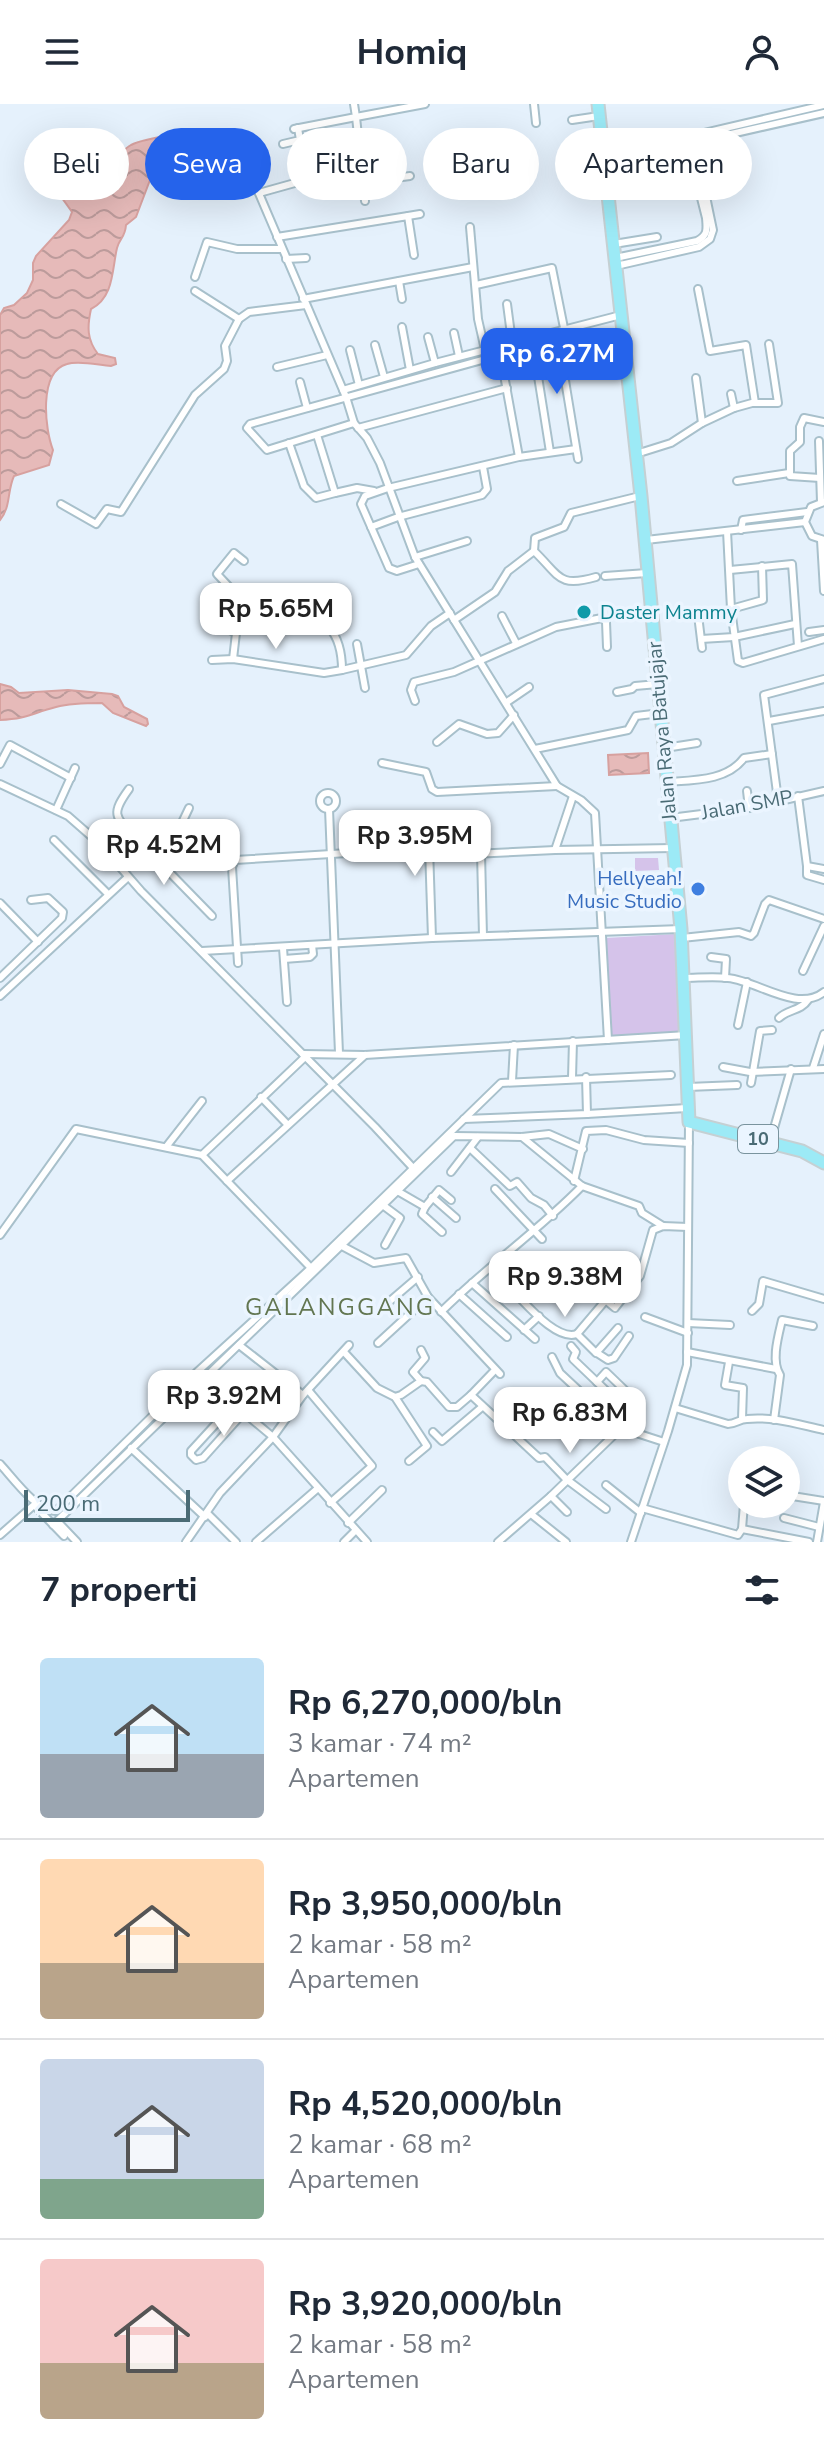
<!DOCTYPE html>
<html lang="id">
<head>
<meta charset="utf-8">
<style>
	:root { --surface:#fff; --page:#f6f6f7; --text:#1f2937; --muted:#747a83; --line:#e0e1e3; --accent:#2563eb }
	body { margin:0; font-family:"Nunito Sans",sans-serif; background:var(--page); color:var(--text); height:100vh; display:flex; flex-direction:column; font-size:30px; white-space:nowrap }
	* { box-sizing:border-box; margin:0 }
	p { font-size:26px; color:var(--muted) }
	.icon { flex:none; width:44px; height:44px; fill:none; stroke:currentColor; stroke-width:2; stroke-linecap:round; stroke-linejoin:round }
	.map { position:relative; height:1438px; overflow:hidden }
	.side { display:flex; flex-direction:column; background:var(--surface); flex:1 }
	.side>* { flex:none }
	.top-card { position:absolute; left:24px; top:24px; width:776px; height:72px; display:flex; gap:16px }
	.buttons { position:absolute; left:728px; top:1342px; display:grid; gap:16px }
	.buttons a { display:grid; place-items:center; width:72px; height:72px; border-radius:50%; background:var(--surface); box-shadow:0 8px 32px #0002; font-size:40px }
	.scale { position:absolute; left:24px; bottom:20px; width:166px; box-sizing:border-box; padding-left:8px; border:4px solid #4a6b75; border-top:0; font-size:22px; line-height:28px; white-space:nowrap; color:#4a6b75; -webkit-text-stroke:6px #ebf5ff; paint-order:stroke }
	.price { position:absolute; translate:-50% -68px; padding:0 18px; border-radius:16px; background:#fff; color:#222; font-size:26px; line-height:52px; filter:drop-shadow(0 2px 4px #0008) }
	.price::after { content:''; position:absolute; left:50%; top:48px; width:24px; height:18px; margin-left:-12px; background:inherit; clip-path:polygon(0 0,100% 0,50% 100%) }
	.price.selected { background:var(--accent); color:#fff }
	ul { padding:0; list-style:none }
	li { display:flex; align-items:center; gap:24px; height:200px; padding:0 40px }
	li+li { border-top:2px solid var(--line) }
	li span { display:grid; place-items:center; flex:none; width:224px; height:160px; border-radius:8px; color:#555 }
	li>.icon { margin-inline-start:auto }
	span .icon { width:96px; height:96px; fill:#fffc; stroke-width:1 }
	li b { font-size:34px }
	h2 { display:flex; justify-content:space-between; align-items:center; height:96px; padding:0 40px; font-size:34px }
	.chip { padding:0 28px; border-radius:36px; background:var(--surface); box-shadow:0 8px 32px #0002; font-size:28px; line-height:72px }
	.chip.selected { background:var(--accent); color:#fff }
	header { display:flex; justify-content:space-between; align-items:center; height:104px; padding:0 40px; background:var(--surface); font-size:36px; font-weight:700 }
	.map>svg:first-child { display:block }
	.grass { fill:#d5c3ea }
	.water { fill:url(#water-waves); stroke:#d7a19f; stroke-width:2 }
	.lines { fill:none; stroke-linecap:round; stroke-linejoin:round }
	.street-casing { stroke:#a8c0cb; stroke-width:10 }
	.highway-casing { stroke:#c5d0d3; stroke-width:15 }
	.street { stroke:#fff; stroke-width:6 }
	.highway { stroke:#9ceaf6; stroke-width:11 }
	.culture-dot { fill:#0f9aa8; stroke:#ebf5ff; stroke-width:3 }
	.shop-dot { fill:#3f7fe0; stroke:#ebf5ff; stroke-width:3 }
	.labels { text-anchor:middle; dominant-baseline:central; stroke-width:7; stroke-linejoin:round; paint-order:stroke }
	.shield { fill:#ebf5ff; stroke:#7a949e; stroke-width:2 }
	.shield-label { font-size:18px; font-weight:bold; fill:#4a6b75 }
	.culture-label { font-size:20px; fill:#0d838f; stroke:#ebf5ff; text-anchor:start }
	.street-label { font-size:20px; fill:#4a6b75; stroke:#ebf5ff }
	.shop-label { font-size:20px; fill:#366cbe; stroke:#ebf5ff; text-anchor:end }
	.quarter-label { font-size:24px; letter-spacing:2px; fill:#627651; stroke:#ebf5ff }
</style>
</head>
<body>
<header><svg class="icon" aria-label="menu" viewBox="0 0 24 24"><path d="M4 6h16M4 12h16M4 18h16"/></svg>Homiq<svg class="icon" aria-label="person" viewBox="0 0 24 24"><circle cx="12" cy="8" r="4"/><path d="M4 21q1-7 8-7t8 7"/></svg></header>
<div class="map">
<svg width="824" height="1438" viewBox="0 0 824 1438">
	<defs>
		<pattern id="water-waves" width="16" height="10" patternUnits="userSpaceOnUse" patternTransform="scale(2)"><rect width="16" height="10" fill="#e6bab9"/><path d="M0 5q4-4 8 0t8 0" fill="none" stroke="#bc9b9b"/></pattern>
	</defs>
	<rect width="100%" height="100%" fill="#e5f1fc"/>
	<g class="grass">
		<path d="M658 754 659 766 635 767V754Z"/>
		<path d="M676 830 681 930 610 934 606 834Z"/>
	</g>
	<g class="water">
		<path d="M174 31 184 33 191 41 178 59 170 61 161 70 150 76 136 113 126 121C125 134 120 133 117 144 112 165 114 194 91 205 87 223 87 236 98 250L115 254 116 260 111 262C98 261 79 256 67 260 38 268 45 326 53 346L49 361 14 372C7 387 11 403 0 416V211L4 204 14 201 27 189 33 176V159L36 152 69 116 72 108 49 76 30 59 28 46C34 44 40 39 45 39 62 38 86 65 104 60 114 57 122 46 131 41 144 35 160 33 174 31Z"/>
		<path d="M0 580 11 583 19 589 68 586 112 590 118 592 124 603 147 615 148 620 146 622 113 609 102 599C87 599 71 599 56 603 32 609 28 615 0 616Z"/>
		<path d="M648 649 649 669 609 671 608 651Z"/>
	</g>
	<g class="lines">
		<g class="street-casing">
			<g id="street">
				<path d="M534 0 536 19"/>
				<path d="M572 16 599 12"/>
				<path d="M294 25 356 13 354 0"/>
				<path d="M237 38 346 293 354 319 367 334 380 359 415 453 557 682 581 696 595 709 608 936"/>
				<path d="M283 40 300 36 298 24"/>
				<path d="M410 72 363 78 356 13 425 0"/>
				<path d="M363 78 365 97"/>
				<path d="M259 89 327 70"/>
				<path d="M408 112 420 110"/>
				<path d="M470 123 478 215 485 246"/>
				<path d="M277 133 408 112 414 151"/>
				<path d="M614 140 657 133"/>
				<path d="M615 154 697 137C708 131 707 126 706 114L688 42 691 32 824 1"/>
				<path d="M286 155 306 154"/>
				<path d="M616 162 699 143 710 135 713 126 697 49 700 37 824 9"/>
				<path d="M195 173 207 138 237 145H282"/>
				<path d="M399 177 402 195"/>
				<path d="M476 181 552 164 564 224"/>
				<path d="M698 185 710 247 746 241 755 299"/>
				<path d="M195 187 239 215"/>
				<path d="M303 195 473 163"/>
				<path d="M507 200 512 238"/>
				<path d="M402 223 410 266"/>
				<path d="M454 229 459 252"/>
				<path d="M428 233 435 259"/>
				<path d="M558 234 578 355"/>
				<path d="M375 241 384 273"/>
				<path d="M533 241 550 348"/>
				<path d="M350 246 359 281"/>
				<path d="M500 249 519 353"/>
				<path d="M277 263 327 251"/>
				<path d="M696 274 702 319"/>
				<path d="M300 278 307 304"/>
				<path d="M343 286 435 259 621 211"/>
				<path d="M731 290 734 304"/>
				<path d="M354 319 267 346 247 324 250 320 558 235"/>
				<path d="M358 324 507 284"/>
				<path d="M819 337 821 398"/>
				<path d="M289 339 304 382 316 394 335 389 317 331"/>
				<path d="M636 350 671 339 702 319 734 304 752 299H778L769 240"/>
				<path d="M820 374 790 372V347L800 338V323L804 314 824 318"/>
				<path d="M737 377 789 369"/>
				<path d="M335 389 357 384 374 387"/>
				<path d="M824 398 811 403 805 418 812 432 824 436"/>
				<path d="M61 400 96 420 107 405 121 408 195 291 224 265 227 257 225 242 239 215 249 208 306 201"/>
				<path d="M371 423 398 413 482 391 487 385 483 363"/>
				<path d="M741 426 743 416 807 408"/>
				<path d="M727 427 731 505 738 557 743 559 824 535"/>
				<path d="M646 436 805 418"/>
				<path d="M821 436 824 487"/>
				<path d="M534 447 535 434 564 423 571 409 640 392"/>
				<path d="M415 453 467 437"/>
				<path d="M419 460 397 467 389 464 361 400 365 392 388 384 519 353 576 345"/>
				<path d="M730 466 792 460 798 542"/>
				<path d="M605 472 647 469"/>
				<path d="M298 488 308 498 303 507"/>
				<path d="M288 505C326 510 342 529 342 566"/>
				<path d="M731 505 763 496 762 462"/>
				<path d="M698 511 702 544"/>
				<path d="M502 512 516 539"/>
				<path d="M454 516 495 488 508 467 534 447C560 472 558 484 596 473"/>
				<path d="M809 528 824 526"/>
				<path d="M701 535 734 533 795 520"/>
				<path d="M357 540 365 584"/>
				<path d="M233 555 236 529 225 524 232 486 217 470 234 449 244 457"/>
				<path d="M212 556 233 555 324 569 342 566 406 551 431 522 450 509"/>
				<path d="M617 588 632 585 635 582 658 580"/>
				<path d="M415 597 411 586 414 578 454 568 556 523 602 514 606 518 607 543"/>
				<path d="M507 598 529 583"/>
				<path d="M769 617 824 607"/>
				<path d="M437 638 459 620 487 630 498 629 514 611"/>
				<path d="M665 644 697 639"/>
				<path d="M535 645 628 626 636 612 661 609"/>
				<path d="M382 659 426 668 432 685 437 688 557 682"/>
				<path d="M0 660 10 641 71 674"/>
				<path d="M667 678C694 676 727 677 744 654L772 650"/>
				<path d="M0 680 68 712 100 740 141 787 375 1023 414 1065"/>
				<path d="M129 685C110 711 115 713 137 735"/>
				<path d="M747 687 749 704"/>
				<circle cx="328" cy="697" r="8"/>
				<path d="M798 692 807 762 824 765"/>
				<path d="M778 696 764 591 824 575"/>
				<path d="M329 705 339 949"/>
				<path d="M56 706 75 664"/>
				<path d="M428 714 432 834"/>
				<path d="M670 714 749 704 824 687"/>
				<path d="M54 736 108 790"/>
				<path d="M555 746 573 692"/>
				<path d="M481 749 483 832"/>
				<path d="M154 750 179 725 189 704"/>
				<path d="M430 752 555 746 673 744"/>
				<path d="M116 757 137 735 212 812"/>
				<path d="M807 762V771L824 776"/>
				<path d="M0 799 38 838"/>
				<path d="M682 834 739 828 751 832 754 829 765 800 769 796 824 815"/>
				<path d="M283 844 287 898"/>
				<path d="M202 847 432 834 681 825"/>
				<path d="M711 853 726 855 725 874"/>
				<path d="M284 855 310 853 313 850 312 841"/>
				<path d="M238 859 232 763 235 756 429 744"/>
				<path d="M803 867 824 822"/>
				<path d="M0 874 62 814 63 808 48 794 31 796"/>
				<path d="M683 874C698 874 713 872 728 874 758 877 797 909 824 888"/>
				<path d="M0 892 128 773"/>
				<path d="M779 914C788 905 801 907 808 896"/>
				<path d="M738 921 747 878"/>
				<path d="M303 950 365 951 687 931"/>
				<path d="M723 963 750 968 824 965"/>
				<path d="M813 964 824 930"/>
				<path d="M572 974 573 937"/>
				<path d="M512 977 514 941"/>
				<path d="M751 979 760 927 772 926"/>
				<path d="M688 983 737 981"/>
				<path d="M261 993 287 1020"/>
				<path d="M587 1010 687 1004"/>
				<path d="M464 1015 587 1010 586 973"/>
				<path d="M522 1033 582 1082 639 1102 642 1109 663 1122"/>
				<path d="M770 1038 791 965"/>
				<path d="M166 1043 202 997"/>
				<path d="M470 1044 510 1082 517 1078 531 1094 544 1101 553 1112"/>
				<path d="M202 1051 305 953"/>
				<path d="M451 1068 478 1033"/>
				<path d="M227 1077 365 951"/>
				<path d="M574 1077 586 1027 606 1026 644 1036 689 1039"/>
				<path d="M495 1085 542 1135"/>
				<path d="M399 1088 425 1103 439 1086 451 1096"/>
				<path d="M432 1093 456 1114"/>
				<path d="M384 1102 400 1114 385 1141"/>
				<path d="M425 1103 422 1110 442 1128"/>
				<path d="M0 1131 76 1025 202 1051 311 1164"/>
				<path d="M342 1142 374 1159 406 1154 428 1193 500 1270"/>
				<path d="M528 1173 540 1158 553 1153 615 1204 640 1172 653 1126 663 1122 688 1123"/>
				<path d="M472 1179 535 1235"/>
				<path d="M514 1188C528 1202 557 1237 577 1230L594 1247 608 1256 614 1254 629 1232"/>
				<path d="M459 1190 507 1233"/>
				<path d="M390 1197 418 1173"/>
				<path d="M752 1207 759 1200 763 1177 824 1195"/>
				<path d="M441 1208C486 1163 537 1128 582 1082"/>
				<path d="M645 1213 688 1229"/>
				<path d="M688 1219 730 1221"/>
				<path d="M524 1226 539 1212"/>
				<path d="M577 1230 605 1197"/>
				<path d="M378 1239 428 1193"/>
				<path d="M239 1241 303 1291"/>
				<path d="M571 1242 576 1248 573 1255 622 1302 620 1314 624 1326"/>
				<path d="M421 1246 425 1254 413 1268 421 1277 427 1278 449 1303H457L471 1291 539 1354 545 1353 566 1375 606 1405"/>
				<path d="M344 1248 377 1284 395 1293 427 1342 409 1357"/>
				<path d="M687 1248 776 1265"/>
				<path d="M596 1249 618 1224"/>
				<path d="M552 1253 560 1269 621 1326"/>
				<path d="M729 1258 725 1281 743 1284 742 1315"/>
				<path d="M205 1276 273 1333 367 1438"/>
				<path d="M597 1278 606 1268 634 1295"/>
				<path d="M308 1286 372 1362 330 1399"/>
				<path d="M471 1291 495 1266"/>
				<path d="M395 1293 401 1291 421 1277"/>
				<path d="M235 1299 191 1347V1351L196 1356 203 1354 245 1307"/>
				<path d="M675 1304 728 1320C736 1320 739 1315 747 1315 772 1312 800 1321 824 1326"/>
				<path d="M774 1316 780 1271C771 1257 778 1233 782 1216L813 1222"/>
				<path d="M433 1328 442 1337 482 1303"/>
				<path d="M131 1344 205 1413"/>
				<path d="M0 1360C13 1374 37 1408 56 1407L196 1269 311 1164 501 979 671 971"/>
				<path d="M606 1381 641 1409"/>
				<path d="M786 1391 824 1397"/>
				<path d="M551 1392 567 1408"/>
				<path d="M36 1403 64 1432"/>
				<path d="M642 1404 738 1431 742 1425 809 1438"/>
				<path d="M207 1409 236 1438"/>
				<path d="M531 1410 566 1438"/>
				<path d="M784 1414 819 1423"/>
				<path d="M57 1417 77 1438"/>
				<path d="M348 1419 382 1386"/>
				<path d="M53 1421 454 1032 522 1033 549 1030 583 1045"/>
				<path d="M742 1425 744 1400"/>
				<path d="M0 1431 34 1401"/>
				<path d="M186 1438 220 1389 273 1333 303 1291 349 1241"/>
				<path d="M256 1438 317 1385"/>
				<path d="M344 1438 355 1427"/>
				<path d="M498 1438 551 1392 618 1327 627 1326 664 1338"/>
				<path d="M631 1438 668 1327 687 1261 689 1018"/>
				<path d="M817 1438 824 1398"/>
			</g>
		</g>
		<g class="highway-casing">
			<path id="highway" d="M598 0 641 392 681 825 689 1018 802 1047 824 1059"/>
		</g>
		<use href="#street" class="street"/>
		<use href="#highway" class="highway"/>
	</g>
	<circle class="culture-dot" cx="584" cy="508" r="8"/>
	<circle class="shop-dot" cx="698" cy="785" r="8"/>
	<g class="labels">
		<rect class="shield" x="738" y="1021" width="40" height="28" rx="6"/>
		<g class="shield-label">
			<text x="758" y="1035">10</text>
		</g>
		<g class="culture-label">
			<text x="600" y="508">Daster Mammy</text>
		</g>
		<g class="street-label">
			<text transform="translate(662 627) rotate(-95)">Jalan Raya Batujajar</text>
			<text transform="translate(747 701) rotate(-10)">Jalan SMP</text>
		</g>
		<g class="shop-label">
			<text x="682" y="774">Hellyeah!<tspan x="682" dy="23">Music Studio</tspan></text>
		</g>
		<g class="quarter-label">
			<text x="340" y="1203">GALANGGANG</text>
		</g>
	</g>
</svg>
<div class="buttons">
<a><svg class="icon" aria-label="layers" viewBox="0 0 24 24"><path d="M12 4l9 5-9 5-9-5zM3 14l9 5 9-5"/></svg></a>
</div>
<div class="scale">200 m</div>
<b class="price selected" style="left:557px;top:292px">Rp 6.27M</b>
<b class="price" style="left:276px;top:547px">Rp 5.65M</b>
<b class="price" style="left:415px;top:774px">Rp 3.95M</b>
<b class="price" style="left:164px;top:783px">Rp 4.52M</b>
<b class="price" style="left:565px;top:1215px">Rp 9.38M</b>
<b class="price" style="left:224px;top:1334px">Rp 3.92M</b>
<b class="price" style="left:570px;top:1351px">Rp 6.83M</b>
<div class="top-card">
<a class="chip">Beli</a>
<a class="chip selected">Sewa</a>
<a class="chip">Filter</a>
<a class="chip">Baru</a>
<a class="chip">Apartemen</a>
</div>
</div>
<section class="side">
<h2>7 properti<svg class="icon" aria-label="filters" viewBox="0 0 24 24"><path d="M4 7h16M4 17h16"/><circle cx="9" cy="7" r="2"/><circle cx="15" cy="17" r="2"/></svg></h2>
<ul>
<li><span style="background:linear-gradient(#bfe0f5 60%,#9aa5b1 0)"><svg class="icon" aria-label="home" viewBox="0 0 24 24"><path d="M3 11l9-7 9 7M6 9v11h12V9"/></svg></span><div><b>Rp 6,270,000/bln</b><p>3 kamar · 74 m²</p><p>Apartemen</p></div></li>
<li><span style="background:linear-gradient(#ffd9b3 65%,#b9a48a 0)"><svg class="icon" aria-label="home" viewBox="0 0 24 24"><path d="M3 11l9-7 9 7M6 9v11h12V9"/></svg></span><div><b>Rp 3,950,000/bln</b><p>2 kamar · 58 m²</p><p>Apartemen</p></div></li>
<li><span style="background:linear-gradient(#c9d6e8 75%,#7fa58c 0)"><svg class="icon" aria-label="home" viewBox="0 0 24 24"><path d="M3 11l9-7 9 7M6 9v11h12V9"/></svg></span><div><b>Rp 4,520,000/bln</b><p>2 kamar · 68 m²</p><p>Apartemen</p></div></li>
<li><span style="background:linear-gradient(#f6c9c9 65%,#b9a48a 0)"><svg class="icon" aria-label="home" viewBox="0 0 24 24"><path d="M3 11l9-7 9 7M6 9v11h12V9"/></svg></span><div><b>Rp 3,920,000/bln</b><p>2 kamar · 58 m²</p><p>Apartemen</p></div></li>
</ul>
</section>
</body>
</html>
